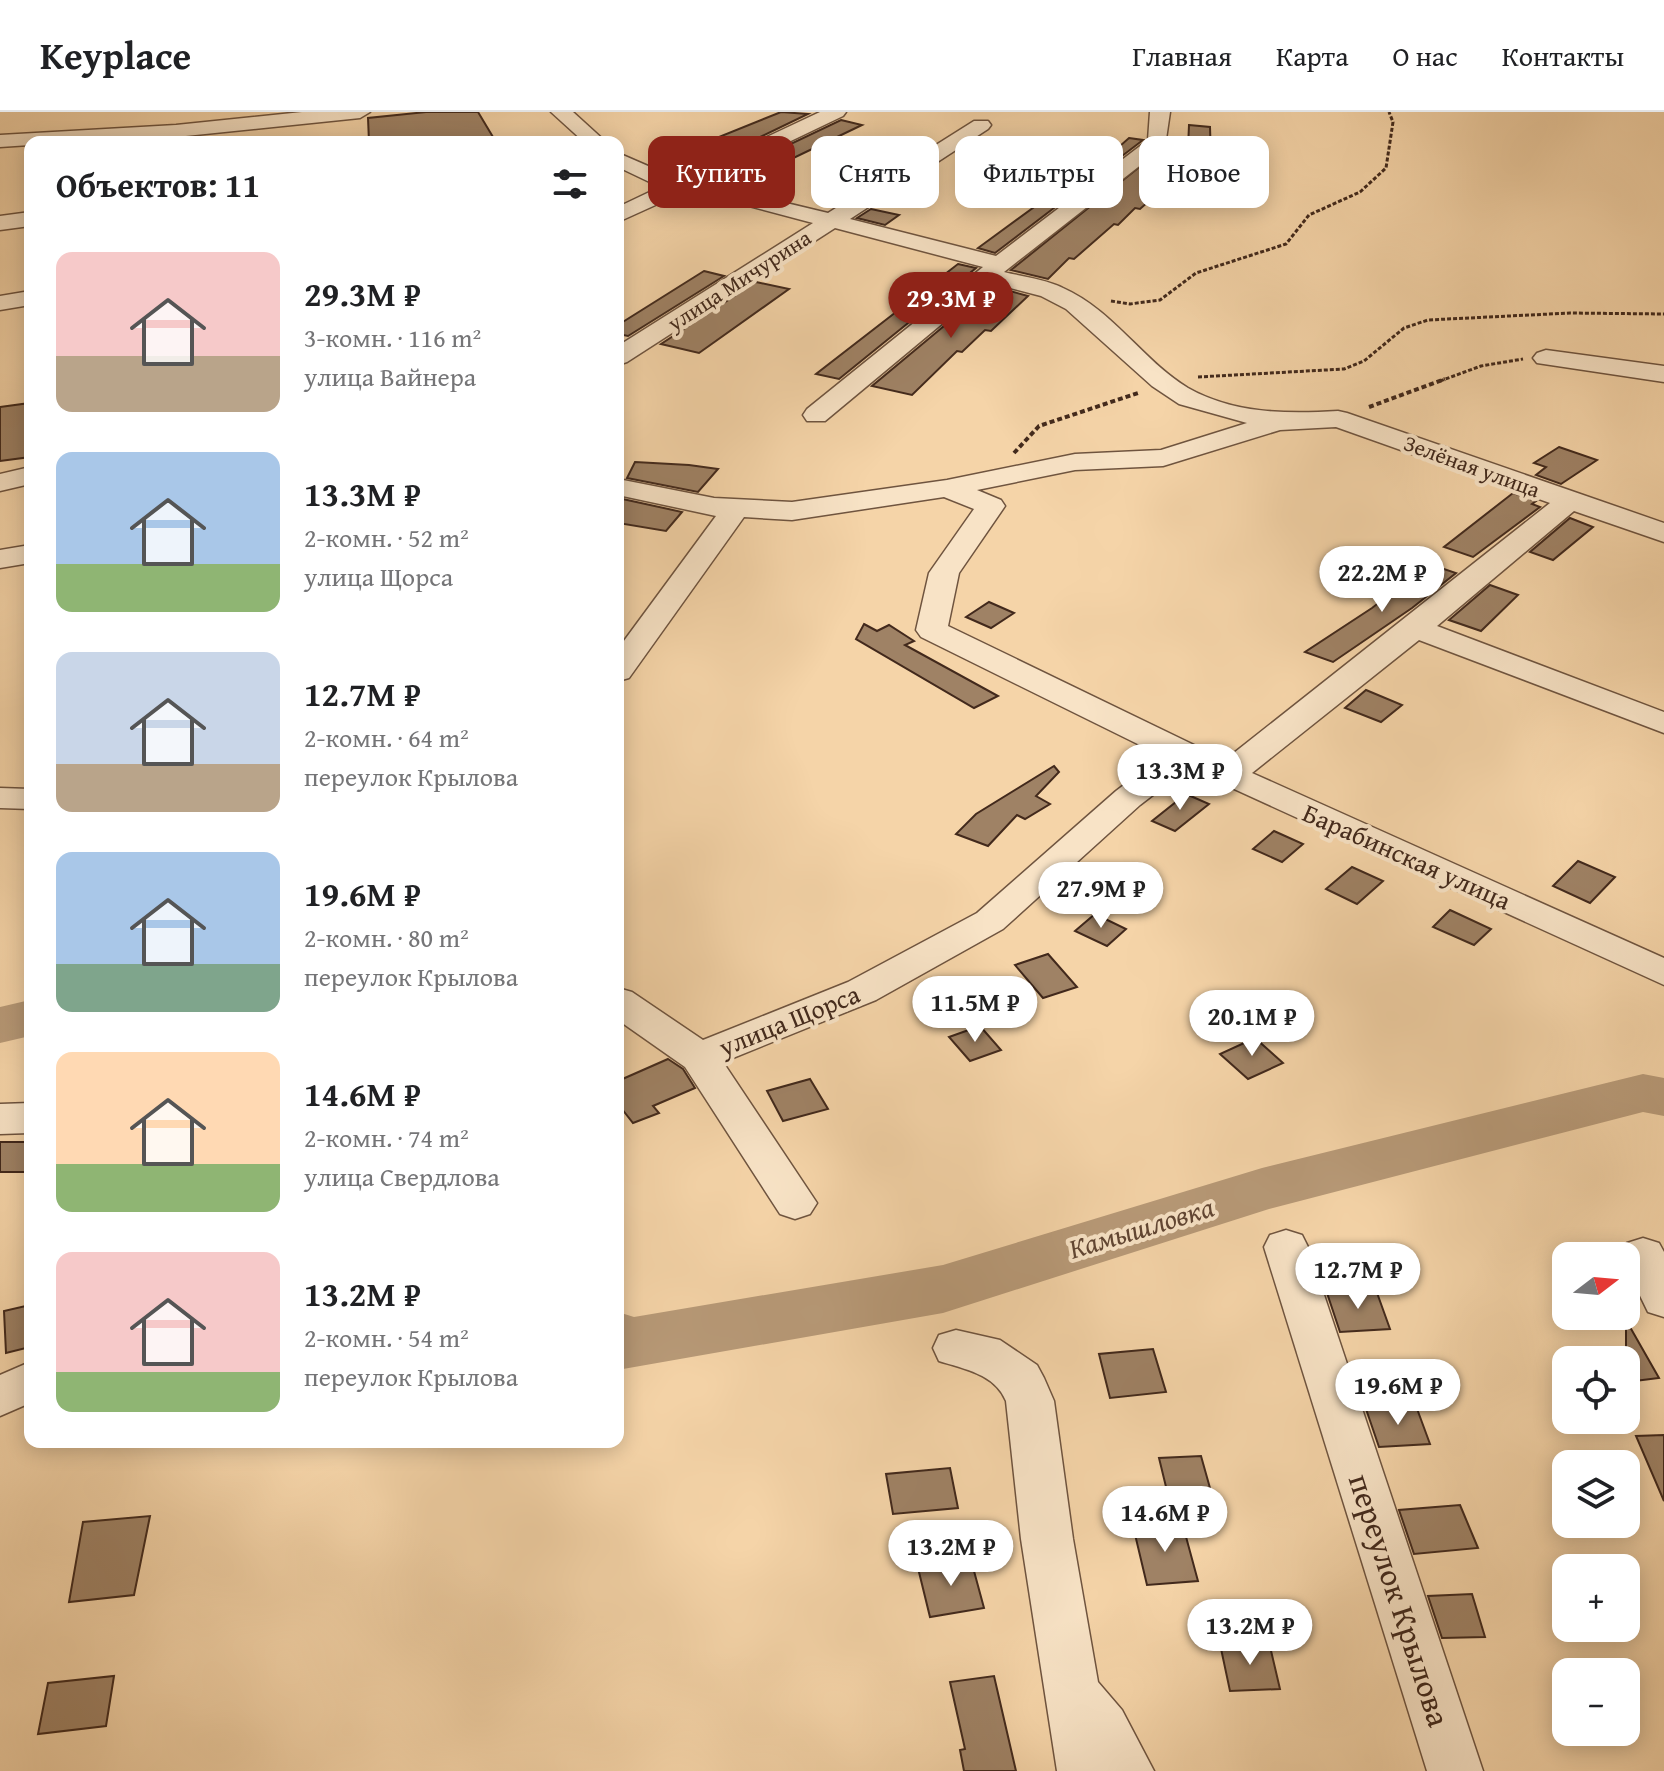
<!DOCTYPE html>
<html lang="ru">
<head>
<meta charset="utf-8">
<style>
	:root { --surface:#fff; --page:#f6f6f6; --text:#202124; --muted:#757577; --line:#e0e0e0; --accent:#8f2418 }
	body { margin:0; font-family:"Gentium Book Plus",serif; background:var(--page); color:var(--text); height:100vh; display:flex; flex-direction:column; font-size:30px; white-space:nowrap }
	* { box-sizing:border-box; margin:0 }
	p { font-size:26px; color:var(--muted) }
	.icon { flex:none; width:44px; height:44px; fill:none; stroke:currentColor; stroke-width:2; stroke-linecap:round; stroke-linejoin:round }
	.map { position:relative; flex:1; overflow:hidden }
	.sheet { position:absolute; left:24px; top:24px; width:600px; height:1312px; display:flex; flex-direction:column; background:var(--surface); border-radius:16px; box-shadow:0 4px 20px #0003 }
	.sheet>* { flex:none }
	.guide { position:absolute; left:648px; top:24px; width:760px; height:72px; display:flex; gap:16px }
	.needle { width:52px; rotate:74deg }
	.buttons { position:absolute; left:1552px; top:1130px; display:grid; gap:16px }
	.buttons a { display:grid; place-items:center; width:88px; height:88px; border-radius:16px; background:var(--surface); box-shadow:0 4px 20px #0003; font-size:40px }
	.price { position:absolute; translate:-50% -68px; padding:0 18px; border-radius:28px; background:#fff; color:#222; font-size:26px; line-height:52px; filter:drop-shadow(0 2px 4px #0008) }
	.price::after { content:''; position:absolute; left:50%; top:48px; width:24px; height:18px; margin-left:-12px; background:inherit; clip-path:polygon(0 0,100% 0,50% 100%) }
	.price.current { background:var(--accent); color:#fff }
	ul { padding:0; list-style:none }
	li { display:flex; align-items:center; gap:24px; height:200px; padding:0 32px }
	li span { display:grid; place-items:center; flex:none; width:224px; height:160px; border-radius:16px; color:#555 }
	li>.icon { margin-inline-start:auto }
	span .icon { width:96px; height:96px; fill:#fffc; stroke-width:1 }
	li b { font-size:34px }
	h2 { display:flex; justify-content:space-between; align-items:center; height:96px; padding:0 32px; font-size:34px }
	.pill { padding:0 28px; border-radius:16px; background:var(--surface); box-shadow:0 4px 20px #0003; font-size:28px; line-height:72px }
	.pill.current { background:var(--accent); color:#fff }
	header { display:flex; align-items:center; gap:48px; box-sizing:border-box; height:112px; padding:0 40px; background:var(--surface); border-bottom:2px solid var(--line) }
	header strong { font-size:38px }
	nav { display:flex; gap:44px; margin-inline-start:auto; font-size:28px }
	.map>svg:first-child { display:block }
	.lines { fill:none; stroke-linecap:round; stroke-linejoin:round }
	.river { fill:#b89a78; fill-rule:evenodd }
	.building { fill:#9f8265; stroke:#42291c; stroke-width:2 }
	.minor-casing { stroke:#6f543f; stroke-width:3 }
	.path-far1 { stroke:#42291c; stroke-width:3; stroke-dasharray:4 2; stroke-linecap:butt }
	.path { stroke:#42291c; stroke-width:4; stroke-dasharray:5 3; stroke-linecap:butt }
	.minor { fill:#f8e3c6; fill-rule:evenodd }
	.labels { text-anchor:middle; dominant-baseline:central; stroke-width:8; stroke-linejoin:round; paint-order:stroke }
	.far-street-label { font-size:22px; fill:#42291c; stroke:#f8e3c6 }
	.street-label { font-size:26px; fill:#42291c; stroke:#f8e3c6 }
	.water-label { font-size:28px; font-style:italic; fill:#604533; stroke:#f8e3c6 }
	.near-street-label { font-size:32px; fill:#42291c; stroke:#f8e3c6 }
</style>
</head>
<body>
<header>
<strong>Keyplace</strong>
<nav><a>Главная</a><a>Карта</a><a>О нас</a><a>Контакты</a></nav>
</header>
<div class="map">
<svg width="1664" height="1659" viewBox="0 0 1664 1659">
	<rect width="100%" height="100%" fill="#f5d4a8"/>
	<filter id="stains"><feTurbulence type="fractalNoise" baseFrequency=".0025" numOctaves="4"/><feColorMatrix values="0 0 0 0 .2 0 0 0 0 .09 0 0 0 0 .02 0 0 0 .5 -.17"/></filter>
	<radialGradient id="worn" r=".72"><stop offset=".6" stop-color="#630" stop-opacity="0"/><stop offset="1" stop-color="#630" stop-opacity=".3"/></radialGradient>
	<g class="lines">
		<g class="river">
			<path d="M30 888V924L0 931V895Z"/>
			<path d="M1643 962 1664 966V1004L1643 1000 1269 1097 943 1201 623 1257 618 1255V1200L634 1205 943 1153 1262 1056Z"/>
		</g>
	</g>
	<g class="building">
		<path d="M426 0H478L496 30H369L368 6Z"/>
		<path d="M781 0 808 2 723 43 694 35Z"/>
		<path d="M841 8 862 13 781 52 768 54 753 50Z"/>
		<path d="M1189 13 1210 15 1211 48 1198 46 1140 97 1135 96 1118 113 1114 112 1074 147 1069 146 1048 167 1011 158 1168 32 1188 36Z"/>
		<path d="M1129 26 1143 28 995 141 978 136 1074 66 1069 65 1098 39 1111 42Z"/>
		<path d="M871 97 899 103 885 113 857 106Z"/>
		<path d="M958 152 976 156 839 267 816 262Z"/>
		<path d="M704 159 724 164 628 224 618 222V213Z"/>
		<path d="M756 170 789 177 699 241 661 232Z"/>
		<path d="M992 174 1028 184 991 219 985 218 962 240 957 239 912 283 872 274Z"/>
		<path d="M30 291V345L0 349V295Z"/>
		<path d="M1559 335 1597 348 1561 372 1536 363 1546 355 1534 351Z"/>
		<path d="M635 350 689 353 718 357 698 380 627 366Z"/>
		<path d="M1513 381 1536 389 1532 392 1540 395 1473 445 1444 435Z"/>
		<path d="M618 386 682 400 666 419 618 411Z"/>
		<path d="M1570 406 1593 415 1553 448 1530 440Z"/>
		<path d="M1429 452 1456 461 1412 496 1333 550 1305 540 1372 496Z"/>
		<path d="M1490 473 1518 483 1481 519 1449 508Z"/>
		<path d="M989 490 1014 501 991 516 966 505Z"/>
		<path d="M864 512 877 519 889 513 914 529 905 533 998 584 974 596 856 527Z"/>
		<path d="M1366 578 1402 593 1381 610 1345 596Z"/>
		<path d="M1054 654 1059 660 1036 684 1050 692 1025 707 1017 703 988 734 956 722 976 702Z"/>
		<path d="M1186 682 1209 692 1175 719 1152 709Z"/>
		<path d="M1274 719 1303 732 1282 750 1253 737Z"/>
		<path d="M1578 749 1615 765 1590 791 1553 774Z"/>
		<path d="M1352 755 1383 769 1357 792 1326 777Z"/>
		<path d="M1450 798 1491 817 1474 833 1433 815Z"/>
		<path d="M1095 802 1126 817 1107 834 1075 819Z"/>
		<path d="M1048 842 1077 875 1043 886 1015 853Z"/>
		<path d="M980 914 1001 938 970 949 949 925Z"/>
		<path d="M1255 926 1283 951 1248 967 1220 942Z"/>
		<path d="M668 947 683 957 695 976 653 994 659 1001 633 1011 618 992V969Z"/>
		<path d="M810 967 828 997 783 1009 767 979Z"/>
		<rect x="0" y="1030" width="30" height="30"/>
		<path d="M1376 1178 1390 1217 1340 1220 1327 1181Z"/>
		<path d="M30 1193V1235L6 1241 4 1199Z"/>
		<path d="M1626 1208 1659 1266 1626 1270Z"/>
		<path d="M1153 1237 1166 1280 1110 1286 1099 1242Z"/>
		<path d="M1416 1294 1430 1332 1379 1335 1366 1297Z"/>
		<path d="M1664 1323V1389L1636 1324Z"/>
		<path d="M1201 1344 1210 1376 1167 1379 1159 1346Z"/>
		<path d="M950 1356 958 1396 893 1402 886 1362Z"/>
		<path d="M1460 1393 1478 1436 1414 1442 1399 1398Z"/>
		<path d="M150 1404 134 1483 69 1490 83 1410Z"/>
		<path d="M1182 1410 1198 1469 1147 1473 1133 1414Z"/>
		<path d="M971 1448 984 1496 930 1505 918 1456Z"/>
		<path d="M1472 1482 1485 1525 1442 1526 1428 1484Z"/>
		<path d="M1269 1530 1280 1577 1230 1579 1220 1532Z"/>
		<path d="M114 1564 106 1614 38 1622 48 1571Z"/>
		<path d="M994 1564 1016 1659H964L960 1638 965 1637 950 1570Z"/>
	</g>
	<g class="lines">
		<g class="minor-casing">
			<g id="minor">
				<path d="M302 0H370L360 6 176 25 30 30V33L0 35V23L176 13Z"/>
				<path d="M551 0H573L606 30H584Z"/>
				<path d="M820 0H846L843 4 703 71 828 101 974 9H988L991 13 988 17 850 107 996 144 1148 28 1150 0H1170L1165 34 1004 160C1024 165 1045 167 1063 176 1113 198 1142 248 1188 276 1234 302 1287 302 1338 299L1347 301 1664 411V430L1574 399 1437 514 1664 600V621L1419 528 1252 661 1664 846V873L1188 656 1140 693 1003 817 876 888 723 950 817 1091 810 1102 795 1107 780 1102 685 955 618 908V876L632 880 703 928 848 870 977 801 1116 679 1162 644 921 525 916 518 929 461 974 397 944 385 792 408 744 405 629 566 618 569V537L716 404 618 383V367L714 386 792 390 947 368 1075 342 1161 338 1247 311 1179 292 1152 274 1066 197 1041 184 991 171 825 309H807L803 303 807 297 983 155 835 116 627 250 618 253V234L813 111 715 85 682 81 618 110V95L660 75 618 55V41L678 67ZM1336 315 1550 391 1225 648 948 514 959 461 1005 394 1001 388 977 378 1075 358 1163 354 1280 318Z"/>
				<path d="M30 100V114L0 118V104Z"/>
				<path d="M30 179V193L0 198V184Z"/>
				<path d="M1546 238 1664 254V270L1537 251 1533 246 1537 241Z"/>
				<path d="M30 355V372L0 379V362Z"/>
				<path d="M30 433V451L0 456V438Z"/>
				<path d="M0 676 30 677V697L0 696Z"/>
				<path d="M30 991V1021L0 1022V992Z"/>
				<path d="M1286 1118 1302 1123 1308 1135 1483 1659H1427L1264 1135 1270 1123Z"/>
				<path d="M1643 1126 1659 1131 1664 1140V1205L1648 1200 1626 1155V1144L1621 1143 1627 1131Z"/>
				<path d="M956 1218 1000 1228 1037 1253 1044 1266 1054 1289 1073 1427 1098 1570 1122 1598 1154 1659H1057L1021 1427 1006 1289C995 1262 964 1257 939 1249L933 1236 939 1223Z"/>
				<path d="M30 1250V1291L0 1304V1263Z"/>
			</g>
		</g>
		<g class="path-far1">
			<path d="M1111 189 1130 192 1160 188 1196 161 1286 132 1309 103 1360 80 1386 56 1393 10 1389 0"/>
			<path d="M1198 265 1344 257 1364 249 1404 216 1428 208 1570 201 1664 202"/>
			<path d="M1440 269 1481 254 1523 247"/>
		</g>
		<g class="path">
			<path d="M1369 295 1445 267"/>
			<path d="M1014 341 1039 314 1138 281"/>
		</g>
		<use href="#minor" class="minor"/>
	</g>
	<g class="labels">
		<g class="far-street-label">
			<text transform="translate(739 168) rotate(-33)">улица Мичурина</text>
			<text transform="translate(1472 354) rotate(20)">Зелёная улица</text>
		</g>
		<g class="street-label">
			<text transform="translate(1407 744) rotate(24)">Барабинская улица</text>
			<text transform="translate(789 908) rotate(-22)">улица Щорса</text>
		</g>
		<g class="water-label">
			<text transform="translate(1141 1115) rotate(-17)">Камышловка</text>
		</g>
		<g class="near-street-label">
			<text transform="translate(1400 1488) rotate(72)">переулок Крылова</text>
		</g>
	</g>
	<rect width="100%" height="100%" filter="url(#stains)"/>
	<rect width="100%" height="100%" fill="url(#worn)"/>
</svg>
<div class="buttons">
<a><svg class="needle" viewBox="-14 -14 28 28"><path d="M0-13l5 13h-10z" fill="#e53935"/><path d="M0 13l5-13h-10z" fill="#757577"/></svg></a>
<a><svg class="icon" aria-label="locate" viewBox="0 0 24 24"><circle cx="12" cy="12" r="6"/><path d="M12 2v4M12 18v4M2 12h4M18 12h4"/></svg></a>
<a><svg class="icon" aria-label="layers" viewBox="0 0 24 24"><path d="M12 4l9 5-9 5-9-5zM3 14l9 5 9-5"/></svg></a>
<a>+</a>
<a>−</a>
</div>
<b class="price current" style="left:951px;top:228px">29.3M ₽</b>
<b class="price" style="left:1382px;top:502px">22.2M ₽</b>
<b class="price" style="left:1180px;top:700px">13.3M ₽</b>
<b class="price" style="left:1101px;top:818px">27.9M ₽</b>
<b class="price" style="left:975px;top:932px">11.5M ₽</b>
<b class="price" style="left:1252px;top:946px">20.1M ₽</b>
<b class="price" style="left:1358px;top:1199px">12.7M ₽</b>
<b class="price" style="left:1398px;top:1315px">19.6M ₽</b>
<b class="price" style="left:1165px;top:1442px">14.6M ₽</b>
<b class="price" style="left:951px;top:1476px">13.2M ₽</b>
<b class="price" style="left:1250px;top:1555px">13.2M ₽</b>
<div class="guide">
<a class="pill current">Купить</a>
<a class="pill">Снять</a>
<a class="pill">Фильтры</a>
<a class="pill">Новое</a>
</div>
<section class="sheet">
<h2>Объектов: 11<svg class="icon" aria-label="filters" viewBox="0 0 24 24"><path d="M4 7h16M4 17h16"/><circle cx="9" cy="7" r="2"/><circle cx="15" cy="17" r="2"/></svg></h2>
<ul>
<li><span style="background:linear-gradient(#f6c9c9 65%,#b9a48a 0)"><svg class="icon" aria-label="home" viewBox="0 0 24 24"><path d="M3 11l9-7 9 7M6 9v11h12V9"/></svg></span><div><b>29.3M ₽</b><p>3-комн. · 116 m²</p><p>улица Вайнера</p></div></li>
<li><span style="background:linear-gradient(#a9c7e8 70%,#8fb573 0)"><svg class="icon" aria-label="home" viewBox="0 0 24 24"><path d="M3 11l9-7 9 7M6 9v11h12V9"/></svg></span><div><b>13.3M ₽</b><p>2-комн. · 52 m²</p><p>улица Щорса</p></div></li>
<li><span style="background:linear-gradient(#c9d6e8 70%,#b9a48a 0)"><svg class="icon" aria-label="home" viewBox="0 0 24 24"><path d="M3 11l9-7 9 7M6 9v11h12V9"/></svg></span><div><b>12.7M ₽</b><p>2-комн. · 64 m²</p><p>переулок Крылова</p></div></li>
<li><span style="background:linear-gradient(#a9c7e8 70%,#7fa58c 0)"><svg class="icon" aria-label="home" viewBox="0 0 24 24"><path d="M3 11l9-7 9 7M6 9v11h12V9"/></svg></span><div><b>19.6M ₽</b><p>2-комн. · 80 m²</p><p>переулок Крылова</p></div></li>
<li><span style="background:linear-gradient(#ffd9b3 70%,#8fb573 0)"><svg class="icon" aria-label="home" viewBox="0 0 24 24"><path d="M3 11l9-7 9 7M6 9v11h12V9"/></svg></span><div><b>14.6M ₽</b><p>2-комн. · 74 m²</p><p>улица Свердлова</p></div></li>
<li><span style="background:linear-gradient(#f6c9c9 75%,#8fb573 0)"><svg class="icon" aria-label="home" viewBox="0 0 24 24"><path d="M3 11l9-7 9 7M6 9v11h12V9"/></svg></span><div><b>13.2M ₽</b><p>2-комн. · 54 m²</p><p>переулок Крылова</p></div></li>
</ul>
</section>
</div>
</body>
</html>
